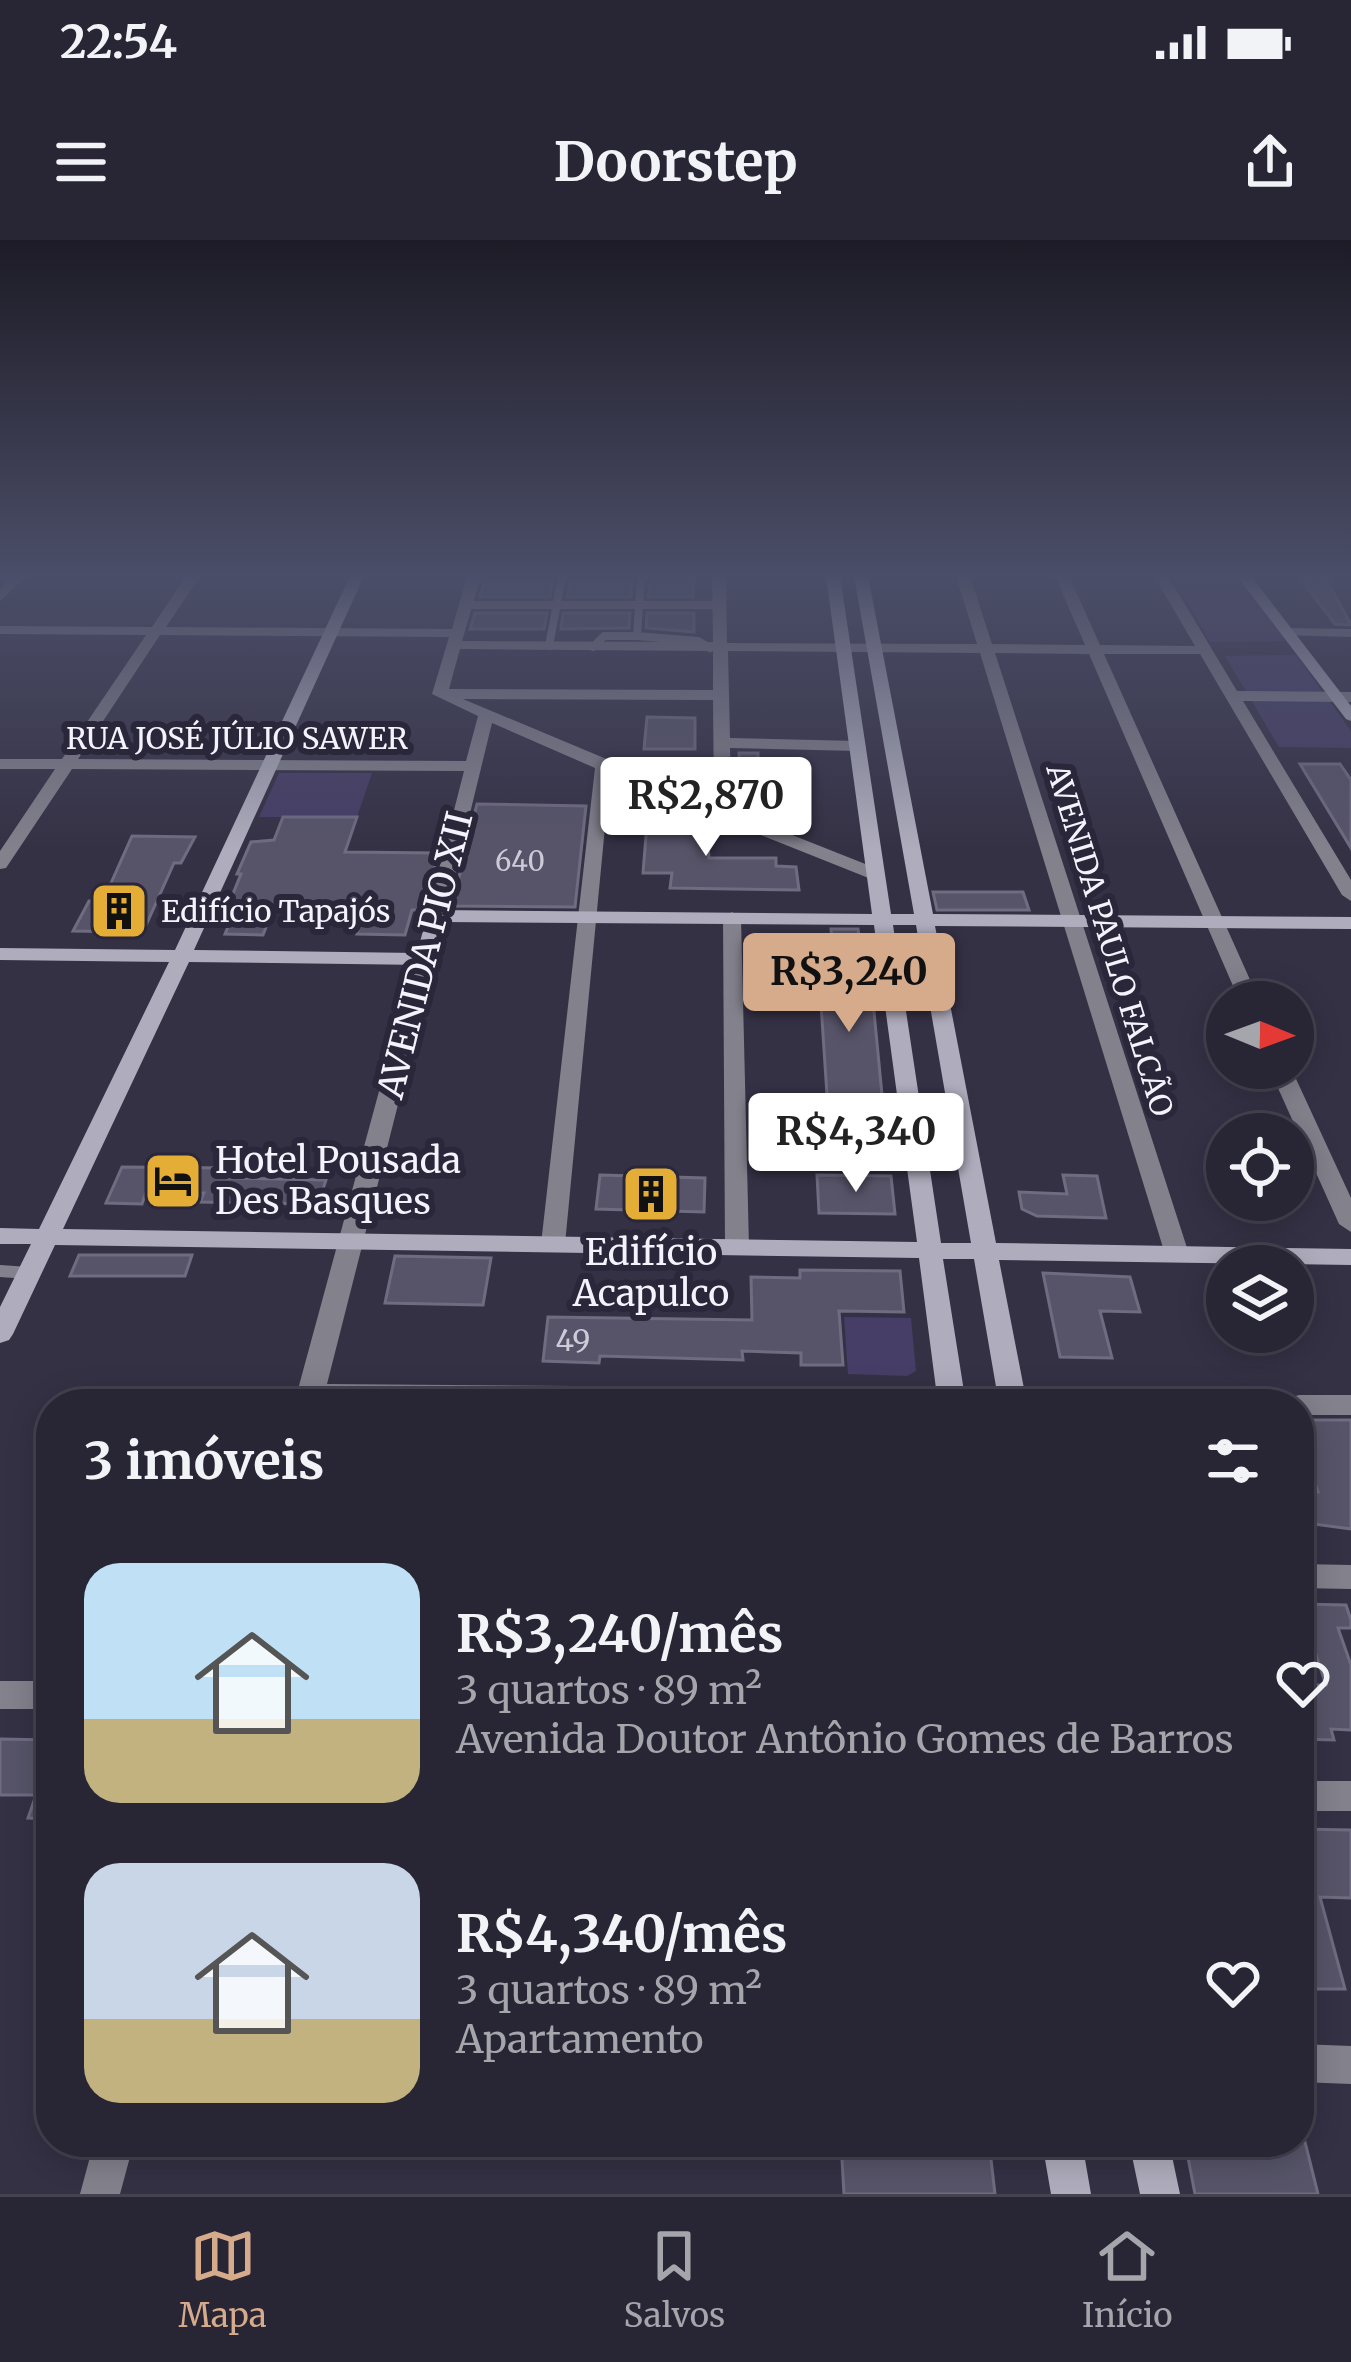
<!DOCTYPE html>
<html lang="pt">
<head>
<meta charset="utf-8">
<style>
	:root { --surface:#282534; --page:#343140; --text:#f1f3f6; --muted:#a5a5ac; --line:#44424f; --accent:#d6ab8b }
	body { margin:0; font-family:Merriweather,serif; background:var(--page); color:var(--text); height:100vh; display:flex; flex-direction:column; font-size:45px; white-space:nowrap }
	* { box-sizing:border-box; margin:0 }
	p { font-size:39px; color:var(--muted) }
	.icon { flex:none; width:66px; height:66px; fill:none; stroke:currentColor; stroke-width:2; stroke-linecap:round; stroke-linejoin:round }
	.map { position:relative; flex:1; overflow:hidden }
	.details { position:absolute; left:36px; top:1149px; width:1278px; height:768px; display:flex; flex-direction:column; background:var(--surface); border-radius:48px; box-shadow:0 6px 30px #0003,0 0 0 3px var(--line) }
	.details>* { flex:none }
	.needle { width:78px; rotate:91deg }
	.buttons { position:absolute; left:1206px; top:741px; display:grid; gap:24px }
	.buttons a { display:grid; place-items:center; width:108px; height:108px; border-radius:50%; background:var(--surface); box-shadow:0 6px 30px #0003,0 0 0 3px var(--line); font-size:60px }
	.price { position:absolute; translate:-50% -102px; padding:0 27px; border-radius:12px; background:#fff; color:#222; font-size:39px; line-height:78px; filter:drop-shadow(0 3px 6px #0008) }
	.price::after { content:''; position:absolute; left:50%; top:72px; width:36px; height:27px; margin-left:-18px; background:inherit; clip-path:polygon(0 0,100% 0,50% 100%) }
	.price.active { background:var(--accent); color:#111 }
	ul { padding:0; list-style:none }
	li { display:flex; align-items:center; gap:36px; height:300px; padding:0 48px }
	li span { display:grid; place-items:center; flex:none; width:336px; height:240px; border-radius:36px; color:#555 }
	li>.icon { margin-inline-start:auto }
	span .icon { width:144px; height:144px; fill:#fffc; stroke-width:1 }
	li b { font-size:51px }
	h2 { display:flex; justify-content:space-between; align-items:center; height:144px; padding:0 48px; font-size:51px }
	.status { display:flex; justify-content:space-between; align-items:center; height:84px; padding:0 60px; background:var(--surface); direction:ltr }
	.status svg { height:33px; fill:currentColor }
	header { display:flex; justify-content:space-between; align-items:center; height:156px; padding:0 48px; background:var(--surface); font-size:54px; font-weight:700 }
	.dock { display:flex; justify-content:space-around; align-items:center; height:168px; border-top:3px solid var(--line); background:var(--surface); font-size:33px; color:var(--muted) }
	.dock a { display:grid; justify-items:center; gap:6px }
	.dock .active { color:var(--accent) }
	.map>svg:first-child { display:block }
	.green { fill:#463e66 }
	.building { fill:#575469; stroke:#6f6b81; stroke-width:3 }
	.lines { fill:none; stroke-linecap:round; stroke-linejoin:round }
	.lane-far1 { stroke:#83818c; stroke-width:8 }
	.lane { stroke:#83818c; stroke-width:12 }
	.street { fill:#83818c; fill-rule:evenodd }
	.secondary { fill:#afadbd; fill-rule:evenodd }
	.labels { text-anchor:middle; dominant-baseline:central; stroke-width:12; stroke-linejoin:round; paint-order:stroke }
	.far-number-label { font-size:27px; fill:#cdcbd8 }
	.far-street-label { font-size:30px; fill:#f4f3fd; stroke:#2b273a }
	.far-poi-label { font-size:30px; fill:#f4f3fd; stroke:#2b273a; text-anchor:start }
	.number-label { font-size:30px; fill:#cdcbd8 }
	.street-label { font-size:36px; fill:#f4f3fd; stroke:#2b273a }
	.poi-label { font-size:36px; fill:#f4f3fd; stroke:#2b273a; text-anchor:start }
</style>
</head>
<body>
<div class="status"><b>22:54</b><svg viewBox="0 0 49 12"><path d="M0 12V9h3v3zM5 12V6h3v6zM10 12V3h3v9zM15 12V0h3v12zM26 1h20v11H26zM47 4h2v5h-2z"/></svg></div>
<header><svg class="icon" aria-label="menu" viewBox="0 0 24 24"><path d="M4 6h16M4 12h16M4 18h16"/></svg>Doorstep<svg class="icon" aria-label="share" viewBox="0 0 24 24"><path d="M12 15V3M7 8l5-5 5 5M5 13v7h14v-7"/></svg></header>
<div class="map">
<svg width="1351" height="1954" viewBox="0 0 1351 1954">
	<rect width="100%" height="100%" fill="#353145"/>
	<g class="green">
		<path d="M1172 336H1238L1286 401 1210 402Z"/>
		<path d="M1296 415 1351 491V508L1279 507 1225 416Z"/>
		<path d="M279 533H372L357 577H259Z"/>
		<path d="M844 1077 911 1078 916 1131 907 1136 848 1134Z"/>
	</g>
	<g class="building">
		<path d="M1299 337H1325L1351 385 1335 384Z"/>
		<path d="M652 338H694L693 357H648Z"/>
		<path d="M484 342H552L550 357H480Z"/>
		<path d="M571 342H632L631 357H567Z"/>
		<path d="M475 373H547L544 389H470Z"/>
		<path d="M563 373H630L629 388 561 389Z"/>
		<path d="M647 373H694V392L646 388Z"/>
		<path d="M647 477 695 478V509H644Z"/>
		<path d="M739 513H758V518L780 523 788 529 789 541 758 552 740 553Z"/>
		<path d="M1300 524H1340L1351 540V608Z"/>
		<path d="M477 564 586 566 575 667 452 666Z"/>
		<path d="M648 571 681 572 707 587 709 618H776V626L796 627 799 650 670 648 672 633H643Z"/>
		<path d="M283 577H357L345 612 438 613 424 670H412L405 695 357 694 364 672 274 667 263 695 225 694 239 661H230L241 634H237L251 602 274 600Z"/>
		<path d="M132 596 195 597 181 623H174L143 692 73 691 89 661H103Z"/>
		<path d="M933 652H1023L1029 670H937Z"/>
		<path d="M831 689H858L866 751H872L885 886 829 885 818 719H828L826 700H832Z"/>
		<path d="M122 927 231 928 228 938 326 940 318 964 200 962 204 953 146 952 142 964 106 963Z"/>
		<path d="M600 935 705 938 704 972 596 969Z"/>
		<path d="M817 935 891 936 895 974 819 973Z"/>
		<path d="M1063 935 1097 936 1106 978 1037 976 1022 969 1019 952 1067 954Z"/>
		<path d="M79 1015H192L185 1036H70Z"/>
		<path d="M395 1016 491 1018 483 1065 385 1063Z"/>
		<path d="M800 1030 900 1031 904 1072 839 1071 843 1125H801V1113L742 1111 743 1120 600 1116 599 1123 543 1121 548 1077 752 1080 751 1037 800 1038Z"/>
		<path d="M1043 1033 1130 1037 1140 1072 1100 1071 1112 1118 1060 1117Z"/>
		<path d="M1299 1180H1351V1289L1299 1282V1251L1318 1252 1299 1196Z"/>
		<path d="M1299 1364 1346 1365 1351 1380V1388H1338L1351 1425V1490L1331 1489 1334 1500 1299 1499V1445H1326Z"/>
		<path d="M0 1499 51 1500V1579L28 1578 36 1555H0Z"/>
		<path d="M1299 1589 1351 1590V1658L1320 1657 1345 1749H1299Z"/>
		<path d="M841 1902H989L995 1954H844Z"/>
		<path d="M1185 1902H1305L1318 1954H1195Z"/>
	</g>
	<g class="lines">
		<g class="lane-far1">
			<path d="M641 336 637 396 698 401 710 408"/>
			<path d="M465 365H721"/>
			<path d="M549 406 562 336"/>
			<path d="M593 407 604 396H637"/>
		</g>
		<path class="lane" d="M0 1031 29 1033"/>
		<g class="street">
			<path d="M12 336H26L0 361V349Z"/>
			<path d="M186 336H200L166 387 452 389 467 336H481L462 401 713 402 712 336H726L727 403 977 404 956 336H970L992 404 1085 405 1055 336H1069L1100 405 1195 406 1154 336H1168L1237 451 1351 452V462L1243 461 1351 640V661L1342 655 1200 414H1104L1260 762H1240L1089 414 995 413 1189 1014 1186 1020 1177 1022 1165 1014 980 413 728 411 730 498 858 501 866 506 858 511 730 508 732 571 883 631V639H871L610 535 565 1004 553 1012 541 1004 595 528 492 483 445 676 436 682 427 676 464 531 72 529 6 628 0 629V611L55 529H0V519H62L146 395 0 394V386L152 387ZM160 395 449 397 432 454 478 476 466 521 78 519ZM460 409 713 411V450L449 449ZM463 459 713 460 714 564Z"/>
			<path d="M1287 388 1351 389V397L1282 395 1280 392Z"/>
			<path d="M732 672 741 678 749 1007 737 1015 725 1007 723 678Z"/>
			<path d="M425 713 435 719 327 1144 951 1149 961 1152 965 1159 962 1164H294L415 719Z"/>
			<path d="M1269 828H1291L1351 958V992L1339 984Z"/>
			<path d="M1012 1151 1240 1154 1250 1157 1254 1164H1000L1002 1154Z"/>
			<path d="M1299 1155H1351V1175H1299V1164H1286L1289 1158Z"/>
			<path d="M1299 1324 1351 1325V1349L1299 1348Z"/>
			<rect x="0" y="1441" width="51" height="28"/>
			<rect x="1299" y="1541" width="52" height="30"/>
			<path d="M1299 1804 1351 1806V1844L1299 1842Z"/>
			<path d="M94 1902H134L120 1954H80Z"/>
		</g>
		<g class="secondary">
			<path d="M350 336H364L194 710 417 713 427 676 436 670 872 674 826 336H840L891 674H914L854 336H868L933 674 1351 677V689L935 686 996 1003 1351 1009V1025L999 1020 1027 1164H999L974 1019H943L966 1164H938L919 1018 55 1005 13 1094 9 1100 0 1103V1067L31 1004H0V988L39 989 169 722 0 720V708L175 710ZM444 682 874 685 917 1002 63 989 189 722 425 725 435 719ZM893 685H916L971 1003H941Z"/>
			<path d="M1237 336H1251L1351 466V481L1346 479Z"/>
			<path d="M1042 1902H1082L1091 1954H1051Z"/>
			<path d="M1129 1902H1169L1180 1954H1140Z"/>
		</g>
	</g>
	<linearGradient id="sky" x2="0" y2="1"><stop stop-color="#1d1b26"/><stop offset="0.55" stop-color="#4b4e68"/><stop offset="1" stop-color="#4b4e68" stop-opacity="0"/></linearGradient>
	<rect width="1351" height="610" fill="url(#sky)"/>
	<defs>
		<g id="building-square" transform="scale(3)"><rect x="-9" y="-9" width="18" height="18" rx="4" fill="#e4ad35" stroke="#2b273a"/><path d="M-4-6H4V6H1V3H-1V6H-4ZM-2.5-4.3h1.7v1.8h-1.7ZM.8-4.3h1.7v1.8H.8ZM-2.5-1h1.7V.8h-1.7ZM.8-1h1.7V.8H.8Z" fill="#111"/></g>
		<g id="hotel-square" transform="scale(3)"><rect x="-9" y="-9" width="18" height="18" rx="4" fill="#e4ad35" stroke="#2b273a"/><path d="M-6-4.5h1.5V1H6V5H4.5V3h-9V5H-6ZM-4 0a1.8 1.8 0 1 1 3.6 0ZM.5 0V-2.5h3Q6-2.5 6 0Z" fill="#111"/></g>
	</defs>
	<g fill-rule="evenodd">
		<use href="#building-square" x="119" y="671"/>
		<use href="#hotel-square" x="173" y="941"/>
		<use href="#building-square" x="651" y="954"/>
	</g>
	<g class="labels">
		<g class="far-number-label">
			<text x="520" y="621">640</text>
		</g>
		<g class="far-street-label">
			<text x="237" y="498">RUA JOSÉ JÚLIO SAWER</text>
			<text transform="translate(1110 700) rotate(73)">AVENIDA PAULO FALCÃO</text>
		</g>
		<g class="far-poi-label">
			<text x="161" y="671">Edifício Tapajós</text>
		</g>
		<g class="number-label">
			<text x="573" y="1100">49</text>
		</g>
		<g class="street-label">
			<text transform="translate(425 715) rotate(-76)">AVENIDA PIO XII</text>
		</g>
		<g class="poi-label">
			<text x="215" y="920">Hotel Pousada<tspan x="215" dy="41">Des Basques</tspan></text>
			<text x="651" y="1012" text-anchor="middle">Edifício<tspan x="651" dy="41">Acapulco</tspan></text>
		</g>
	</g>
</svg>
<div class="buttons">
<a><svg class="needle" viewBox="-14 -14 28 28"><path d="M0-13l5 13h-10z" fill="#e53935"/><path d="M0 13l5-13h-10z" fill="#a5a5ac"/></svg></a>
<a><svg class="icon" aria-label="locate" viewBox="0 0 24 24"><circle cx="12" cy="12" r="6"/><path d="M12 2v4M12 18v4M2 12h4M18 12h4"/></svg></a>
<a><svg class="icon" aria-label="layers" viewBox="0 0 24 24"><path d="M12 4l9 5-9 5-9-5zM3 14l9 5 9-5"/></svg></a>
</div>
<b class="price" style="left:706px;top:619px">R$2,870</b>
<b class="price active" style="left:849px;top:795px">R$3,240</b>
<b class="price" style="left:856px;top:955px">R$4,340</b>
<section class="details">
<h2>3 imóveis<svg class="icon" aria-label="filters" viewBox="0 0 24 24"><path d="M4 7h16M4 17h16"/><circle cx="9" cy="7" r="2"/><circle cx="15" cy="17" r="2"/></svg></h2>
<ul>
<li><span style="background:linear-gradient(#bfe0f5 65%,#c2b280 0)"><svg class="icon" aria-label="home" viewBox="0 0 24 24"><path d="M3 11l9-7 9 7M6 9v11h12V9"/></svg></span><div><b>R$3,240/mês</b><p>3 quartos · 89 m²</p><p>Avenida Doutor Antônio Gomes de Barros</p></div><svg class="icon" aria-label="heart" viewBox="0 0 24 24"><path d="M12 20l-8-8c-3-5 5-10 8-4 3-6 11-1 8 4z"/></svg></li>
<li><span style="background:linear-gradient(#c9d6e8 65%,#c2b280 0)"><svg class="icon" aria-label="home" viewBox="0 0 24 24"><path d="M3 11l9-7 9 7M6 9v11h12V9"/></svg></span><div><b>R$4,340/mês</b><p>3 quartos · 89 m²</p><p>Apartamento</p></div><svg class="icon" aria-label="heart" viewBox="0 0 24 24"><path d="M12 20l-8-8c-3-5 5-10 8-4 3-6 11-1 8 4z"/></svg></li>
</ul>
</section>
</div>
<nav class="dock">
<a class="active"><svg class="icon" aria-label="map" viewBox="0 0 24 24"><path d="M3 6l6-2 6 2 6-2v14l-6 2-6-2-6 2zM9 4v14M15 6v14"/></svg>Mapa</a>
<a><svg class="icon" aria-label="saved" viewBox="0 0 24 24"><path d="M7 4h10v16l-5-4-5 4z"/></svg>Salvos</a>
<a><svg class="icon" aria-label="home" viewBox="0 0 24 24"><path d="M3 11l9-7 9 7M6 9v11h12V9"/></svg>Início</a>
</nav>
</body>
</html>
